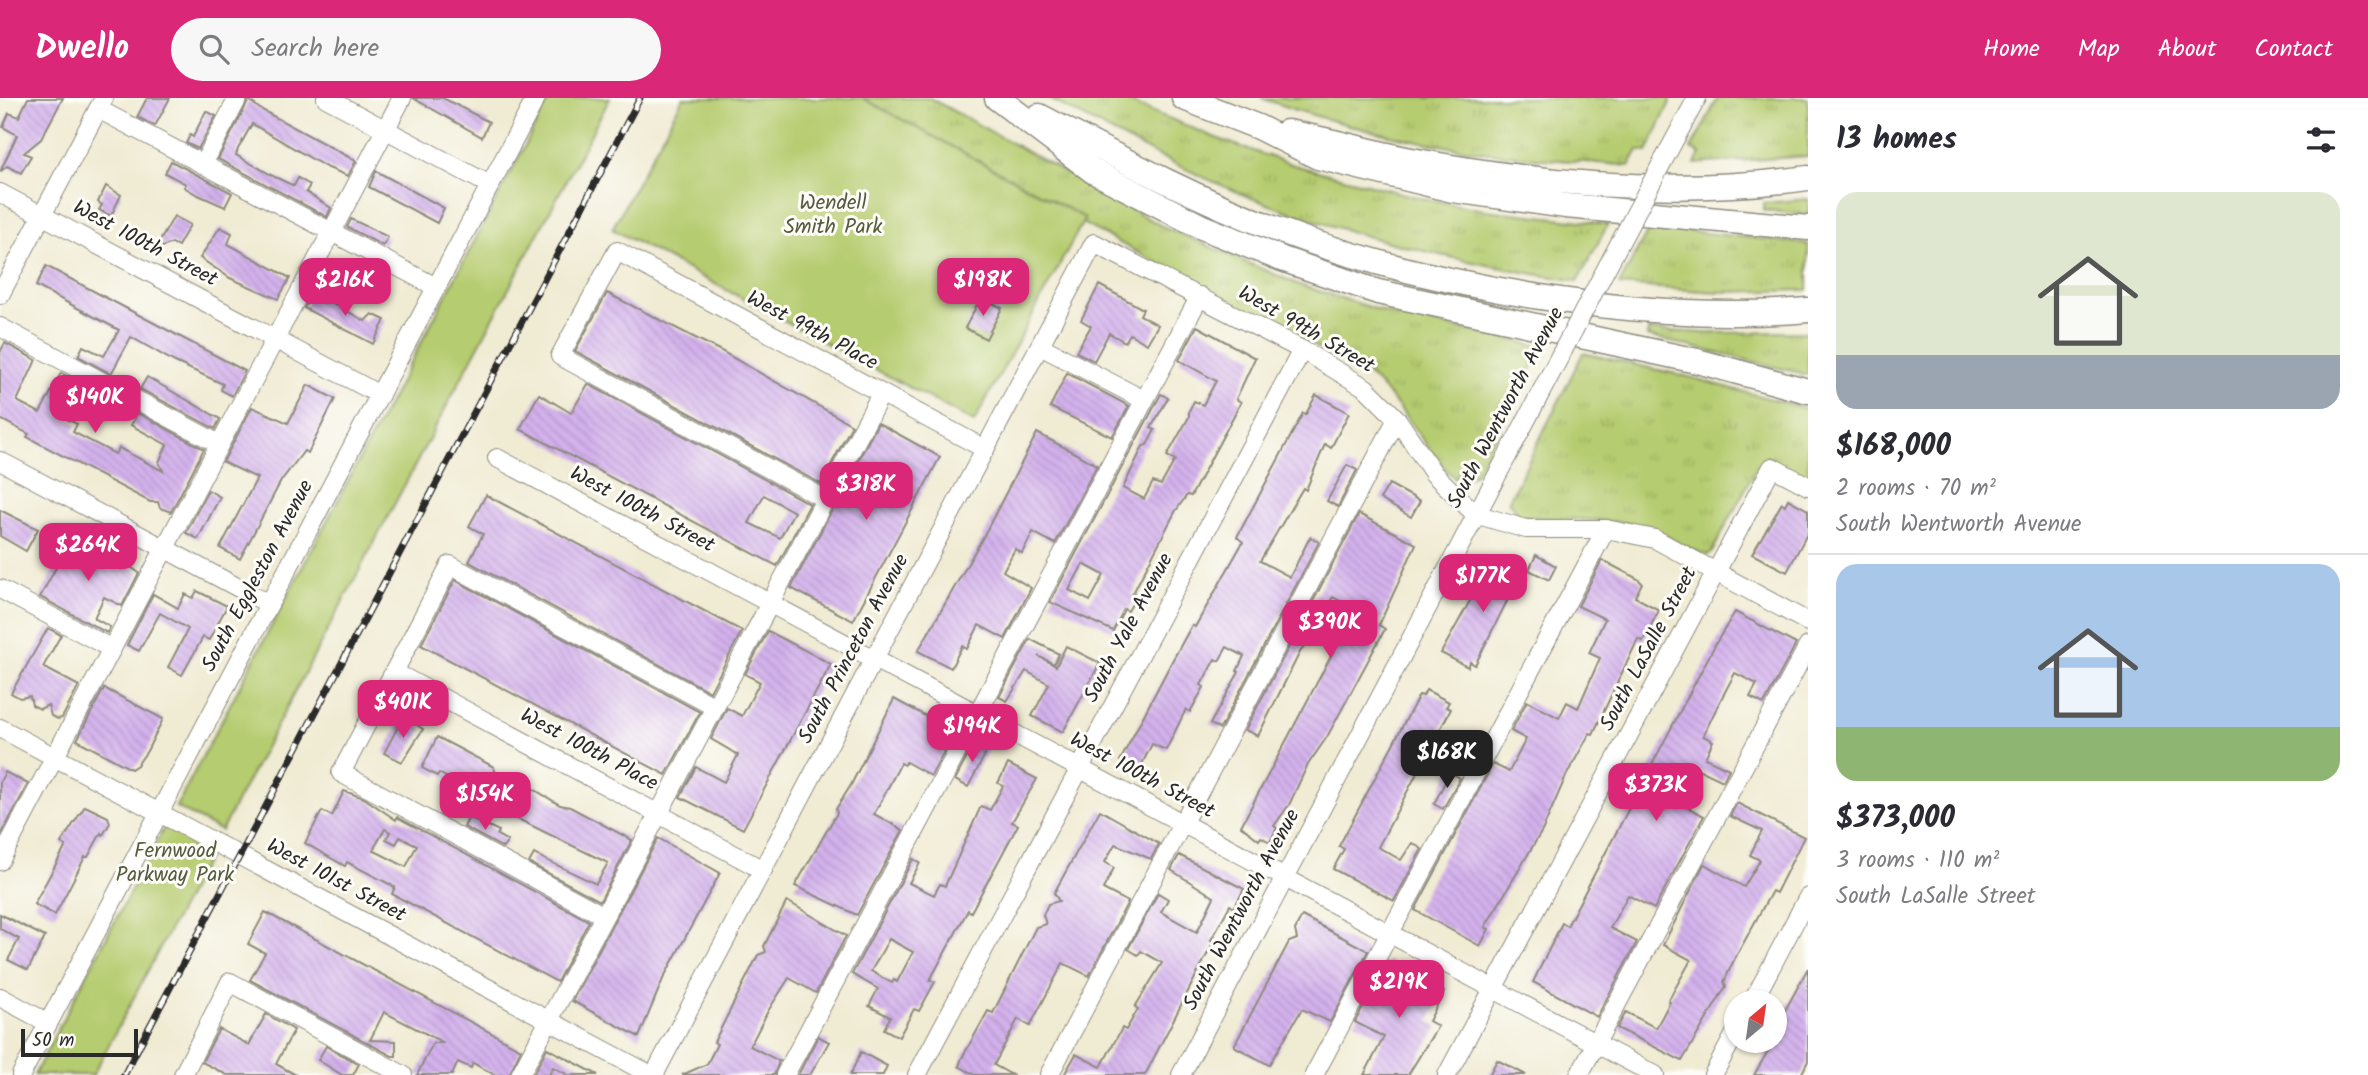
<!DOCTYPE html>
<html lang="en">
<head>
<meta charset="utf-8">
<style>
	:root { --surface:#fff; --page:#f7f7f7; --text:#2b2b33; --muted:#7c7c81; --line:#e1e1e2; --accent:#db2777 }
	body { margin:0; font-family:Kalam,sans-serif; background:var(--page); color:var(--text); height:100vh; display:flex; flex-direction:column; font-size:26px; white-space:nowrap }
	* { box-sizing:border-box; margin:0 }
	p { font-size:23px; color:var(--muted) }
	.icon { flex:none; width:38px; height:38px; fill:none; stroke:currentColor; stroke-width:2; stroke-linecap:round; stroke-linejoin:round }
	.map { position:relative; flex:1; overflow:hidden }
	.drawer { display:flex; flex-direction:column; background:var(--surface); width:560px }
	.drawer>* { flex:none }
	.needle { width:46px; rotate:29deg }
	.buttons { position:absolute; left:1724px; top:892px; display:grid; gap:14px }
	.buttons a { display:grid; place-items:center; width:63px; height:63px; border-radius:50%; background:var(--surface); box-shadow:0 2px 5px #0004; font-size:35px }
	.scale { position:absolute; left:21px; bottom:18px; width:117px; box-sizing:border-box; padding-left:7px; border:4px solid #2b2b2b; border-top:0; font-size:19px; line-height:24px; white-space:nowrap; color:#2b2b2b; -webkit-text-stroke:5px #fdfcf7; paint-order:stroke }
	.price { position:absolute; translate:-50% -60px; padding:0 16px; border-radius:14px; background:var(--accent); color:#fff; font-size:23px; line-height:46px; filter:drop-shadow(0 2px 4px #0008) }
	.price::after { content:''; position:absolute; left:50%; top:42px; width:21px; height:16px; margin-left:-10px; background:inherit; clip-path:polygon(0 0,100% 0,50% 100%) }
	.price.selected { background:#222; color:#fff }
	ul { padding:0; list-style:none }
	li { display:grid; align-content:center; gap:14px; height:371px; padding:0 28px }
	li+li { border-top:2px solid var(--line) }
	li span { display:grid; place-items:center; height:217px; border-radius:21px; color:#555 }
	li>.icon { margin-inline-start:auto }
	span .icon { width:126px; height:126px; fill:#fffc; stroke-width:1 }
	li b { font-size:30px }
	h2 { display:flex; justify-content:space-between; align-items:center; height:84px; padding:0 28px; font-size:30px }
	header { display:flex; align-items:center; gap:42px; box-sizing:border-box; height:98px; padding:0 35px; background:var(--accent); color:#fff }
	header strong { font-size:33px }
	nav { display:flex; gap:38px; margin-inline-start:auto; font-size:24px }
	.search { width:490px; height:63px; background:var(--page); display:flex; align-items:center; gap:18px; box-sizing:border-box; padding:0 24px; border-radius:38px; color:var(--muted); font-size:26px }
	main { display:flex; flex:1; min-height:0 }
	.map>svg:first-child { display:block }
	.grass { fill:url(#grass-tufts); stroke:#707c4e; stroke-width:2 }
	.park { fill:#b6cc70; stroke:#707c4e; stroke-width:2 }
	.building { fill:url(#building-back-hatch); fill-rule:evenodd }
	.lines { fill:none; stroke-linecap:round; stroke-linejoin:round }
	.minor-casing { stroke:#8e8b7f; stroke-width:20 }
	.highway-casing { stroke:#8e8b7f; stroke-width:27 }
	.minor { stroke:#fff; stroke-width:18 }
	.highway { stroke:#fff; stroke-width:24 }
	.rail-casing { stroke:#2b2b2b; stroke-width:7 }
	.rail { stroke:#fdfcf7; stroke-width:4.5; stroke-dasharray:13; stroke-linecap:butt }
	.minor-bridge-casing { stroke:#8e8b7f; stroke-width:20; stroke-linecap:butt }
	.minor-bridge { stroke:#fff; stroke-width:18 }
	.labels { text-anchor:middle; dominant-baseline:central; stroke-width:6; stroke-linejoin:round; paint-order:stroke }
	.park-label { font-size:21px; fill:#555b40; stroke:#fdfcf7 }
	.street-label { font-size:21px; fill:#2b2b2b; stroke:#fdfcf7 }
</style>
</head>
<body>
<header>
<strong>Dwello</strong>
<div class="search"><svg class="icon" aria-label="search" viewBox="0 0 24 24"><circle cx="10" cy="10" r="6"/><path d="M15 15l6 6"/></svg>Search here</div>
<nav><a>Home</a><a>Map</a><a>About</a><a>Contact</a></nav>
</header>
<main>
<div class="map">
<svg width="1808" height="977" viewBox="0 0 1808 977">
	<defs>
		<pattern id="grass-tufts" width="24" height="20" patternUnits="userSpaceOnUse" patternTransform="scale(1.75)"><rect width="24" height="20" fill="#b6cc70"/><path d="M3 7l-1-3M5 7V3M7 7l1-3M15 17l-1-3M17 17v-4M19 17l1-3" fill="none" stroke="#9daf61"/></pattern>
		<pattern id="building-back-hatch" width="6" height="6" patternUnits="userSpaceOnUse" patternTransform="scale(1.75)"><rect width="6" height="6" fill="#d3b1ec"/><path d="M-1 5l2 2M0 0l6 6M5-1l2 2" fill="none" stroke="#b598cb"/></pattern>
	</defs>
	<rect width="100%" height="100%" fill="#fdfcf7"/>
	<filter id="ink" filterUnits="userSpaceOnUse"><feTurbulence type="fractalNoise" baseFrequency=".0143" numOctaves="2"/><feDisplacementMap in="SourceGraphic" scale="14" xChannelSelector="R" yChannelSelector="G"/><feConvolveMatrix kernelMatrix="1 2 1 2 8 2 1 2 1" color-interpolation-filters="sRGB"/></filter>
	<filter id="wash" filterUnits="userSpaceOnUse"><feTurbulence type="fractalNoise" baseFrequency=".00686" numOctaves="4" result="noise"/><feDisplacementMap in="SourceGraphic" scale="28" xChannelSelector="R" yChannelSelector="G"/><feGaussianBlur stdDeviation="1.57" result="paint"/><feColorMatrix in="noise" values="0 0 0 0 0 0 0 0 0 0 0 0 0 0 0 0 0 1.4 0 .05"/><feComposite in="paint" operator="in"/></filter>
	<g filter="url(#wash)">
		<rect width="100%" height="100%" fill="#f0ebd3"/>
		<g class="grass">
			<path d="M862 0H930L1160 127 1297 186 1388 215 1543 249 1475 376 1467 380 1458 375 1455 381C1422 348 1403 305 1366 275L1082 125 1084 120Z"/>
			<path d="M1048 0H1120L1216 40 1294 67 1420 100 1485 112 1608 126 1578 183C1467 166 1359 141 1254 101 1183 73 1116 36 1048 0Z"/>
			<path d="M1261 0H1672L1647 54 1638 52 1629 68C1597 64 1565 63 1533 60 1442 51 1348 31 1261 0Z"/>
			<path d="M1718 0H1808V58L1695 66 1700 56 1691 51Z"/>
			<path d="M1808 101V117L1764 112V105Z"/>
			<path d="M1650 129 1808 146V192L1717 194 1619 187Z"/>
			<path d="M1648 232 1705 235 1808 234V277L1647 238Z"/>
			<path d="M1583 255 1685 278 1808 311V383L1770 363 1758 367 1712 454 1708 457C1682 450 1661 431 1633 426 1594 419 1555 424 1515 416L1516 412 1508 404Z"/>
		</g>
		<g class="park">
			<path d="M550 0H610L221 733 176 709Z"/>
			<path d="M683 0H862L1085 120 974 324 612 131Z"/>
			<path d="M165 728 211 753 93 977H34Z"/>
		</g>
		<g id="blocks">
			<g class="building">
				<path d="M28 0H63L41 41 24 55 31 58 21 75 7 68 0 74 17 37 3 29 9 15 19 19Z"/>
				<path d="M147 0H170L155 28 137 19Z"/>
				<path d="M413 0H443L489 24 482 39Z"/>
				<path d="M249 2 260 11 356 63 348 78 326 69 252 26 238 51 236 57 275 79 294 88 298 80 310 87 306 94 331 110 327 119 218 61Z"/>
				<path d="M206 13 216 18 198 51 186 45 190 37 193 39Z"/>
				<path d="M171 63 232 95 225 109 196 96 184 89 186 86 165 75Z"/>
				<path d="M376 73 444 110 437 125 369 89Z"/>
				<path d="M106 88 121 97 111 118 99 112 102 107 98 104Z"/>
				<path d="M174 118 190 127 178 148 172 145 155 152Z"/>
				<path d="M351 121 388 139 383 148 347 129Z"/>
				<path d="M220 129 232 135 228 146 290 180 278 201 230 180 200 160Z"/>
				<path d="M46 168 245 273 232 298 221 292 223 286 175 264 131 239 111 276 78 258 83 248 104 258 119 232 36 188Z"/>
				<path d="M1099 187 1143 211 1140 217 1158 227 1147 246 1130 236 1125 244 1109 235 1094 263 1076 254 1091 228 1081 222Z"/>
				<path d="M313 194 365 223 372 216 385 222 373 246 304 210Z"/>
				<path d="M607 195 721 253 852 327 821 386 575 253Z"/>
				<path d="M981 199 1002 210 986 241 965 230Z"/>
				<path d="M1197 228 1255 260 1236 301 1241 304 1191 398 1187 397 1175 414 1132 497 1136 499 1128 513 1124 511 1113 533 1050 504 1161 296 1168 300 1151 330 1155 332 1147 347 1143 348 1123 390 1144 401 1153 384 1161 387 1175 362 1167 358 1189 319V313L1194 303 1203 307 1216 283 1179 262ZM1083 466 1104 477 1090 503 1069 492Z"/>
				<path d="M5 245 36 262 17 303 40 315 61 275 114 303 107 316 71 296 59 317 77 326 73 334 115 356 119 350 163 373 159 364 167 347 131 327 138 315 204 351 171 414 160 410 158 404H150L27 339 29 336 0 321V254Z"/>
				<path d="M1067 275 1129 308 1112 339 1050 309Z"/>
				<path d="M147 279 220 321 215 331 140 291Z"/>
				<path d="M588 286 810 406 777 468 520 331 539 296 571 315ZM764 397 794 414 780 440 749 425Z"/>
				<path d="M308 287 335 301 308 355 304 353 281 383 240 461 220 450 257 380 223 364 252 309 288 325Z"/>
				<path d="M1316 297 1349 315 1331 350 1325 346 1306 392 1303 390 1260 463 1290 479 1310 439 1319 444 1220 631 1210 626 1239 574 1237 573 1244 558 1227 549 1219 563 1215 561 1201 587 1204 589 1190 614 1186 611 1166 652 1152 646 1141 668 1138 667 1136 671 1120 663 1171 565 1192 527 1195 529 1243 444 1237 439 1303 315 1306 316Z"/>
				<path d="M878 325 940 359 853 523 791 490Z"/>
				<path d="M1037 335 1097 367 1055 446 1033 434 1022 455 1015 451 1003 473 1031 490 1005 541 979 527 967 551 962 548 951 570 918 553 982 441Z"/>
				<path d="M1347 367 1357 372 1338 409 1327 403Z"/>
				<path d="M1389 386 1420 403 1411 419 1380 401Z"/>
				<path d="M208 392 220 399 198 441 186 435Z"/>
				<path d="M486 397 742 533 710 594 469 464 483 436 469 428Z"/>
				<path d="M1788 401 1808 412V434L1787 474 1752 456 1782 405 1785 407Z"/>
				<path d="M0 412 38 431 26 453 0 438Z"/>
				<path d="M1359 416 1416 446 1379 527 1385 531 1327 639 1307 668 1289 707 1274 728 1277 730 1270 744 1261 739 1259 742 1241 728 1356 511 1333 499 1299 556 1258 638 1245 632Z"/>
				<path d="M72 440 107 460 119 463 121 471 131 469 139 475 122 508 104 499 94 520 110 529 107 535 40 499Z"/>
				<path d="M1536 457 1556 468 1549 482 1529 472Z"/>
				<path d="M1496 462 1528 479 1520 494 1513 491 1475 567 1470 564 1468 569 1441 555 1482 481 1485 483Z"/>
				<path d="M1602 462 1638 481 1642 485 1635 499 1659 512 1643 543 1638 541 1593 636 1590 635 1566 678 1543 731 1485 829 1489 831 1480 848 1415 812 1493 666 1509 674 1526 641 1511 633 1527 603 1559 620 1567 604 1578 610 1600 560 1589 555 1605 521 1578 508Z"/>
				<path d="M455 482 700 614 666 677 421 547Z"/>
				<path d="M197 493 227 508 209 542 203 539 182 577 168 569 188 531 160 515 139 553 127 547 153 496 178 510 185 496 193 500Z"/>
				<path d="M1735 514 1796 546 1764 606 1750 599 1757 586 1735 575 1719 605 1703 638 1713 643 1705 660 1729 671 1723 683 1696 670 1679 705 1704 718 1654 811 1628 797 1610 830 1637 844 1597 919 1533 884 1562 825 1567 828 1716 545Z"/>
				<path d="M48 530 61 537 43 569 79 588 62 620 58 621 51 618 48 607 40 611 32 607 30 598 20 600 11 595Z"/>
				<path d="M768 533 831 566 743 731 680 699 696 669 724 684 738 657 711 641 727 610 742 618 760 584 745 576Z"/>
				<path d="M1030 541 1059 556 1054 566 1038 558 1056 568 1066 548 1100 565 1063 634 1032 618 1049 586 1026 573 1007 603 999 599Z"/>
				<path d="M104 590 163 621 147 653 137 667 131 671 77 642Z"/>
				<path d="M1426 592 1449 604 1446 609 1451 611 1378 749 1401 762 1412 745 1422 751 1394 803 1333 771 1344 751 1339 748 1419 597 1423 598Z"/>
				<path d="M894 601 955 634 931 678 906 664 904 667 901 665 874 716 903 732 857 817 795 788 837 715 836 711 851 687Z"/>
				<path d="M403 619 423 631 402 664 384 655Z"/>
				<path d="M437 639 494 669 501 698 512 678 560 707 570 709 632 742 600 803 529 765 534 756 596 786 608 765 518 721 439 675 437 678 422 670Z"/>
				<path d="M975 644 988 651 968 689 955 682Z"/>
				<path d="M1008 666 1037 681 1012 724 1018 727 971 814 968 812 930 882 935 884 919 913 914 911 899 939 884 931 890 919 869 908 878 891 852 876 913 761 920 765 909 785 934 797 940 786 945 788 981 708 990 712 1003 688 998 685ZM889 841 913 854 897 884 894 882 892 885 871 873Z"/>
				<path d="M5 674 28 686 0 739V684Z"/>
				<path d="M1450 674 1460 680 1443 711 1434 706Z"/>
				<path d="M344 693 364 700 396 722 397 719 589 823 557 884 392 796 395 789 347 764 345 768 305 745 322 713 332 718ZM385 731 390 734 386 741 396 746 400 739 417 747 406 769 373 752Z"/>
				<path d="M1737 705 1804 739 1776 795 1772 793 1733 864 1724 884 1726 888 1682 963 1617 930 1626 914 1656 930 1670 904 1668 903 1691 862 1663 847 1704 766 1744 789 1760 762 1750 757 1762 733 1730 718Z"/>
				<path d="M85 708 108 719 110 725 103 737 101 735 88 759H85L55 817 34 806 66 748 61 745Z"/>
				<path d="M1100 712 1159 746 1151 761 1115 746 1105 764 1114 770 1103 791 1128 804 1089 878 1063 865 1030 928 1018 921 994 967 1012 977H975L959 968 962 960 988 913 993 915 1036 829 1046 826 1043 817 1048 806 1059 803 1054 795Z"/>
				<path d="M469 719 499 733 497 737 508 743 503 750 464 729Z"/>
				<path d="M658 740 720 775 663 881 639 939 572 903Z"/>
				<path d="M1179 757 1244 791 1234 810 1230 807 1211 842 1214 843 1145 977H1064L1076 956 1101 969 1122 930 1126 932 1138 911 1135 909 1162 865 1141 853 1138 857 1128 851 1158 795 1168 801 1161 814 1197 834 1214 799 1171 772Z"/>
				<path d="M787 803 846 838 816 895 789 880 768 913 750 948 779 963 774 977H682L707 966 717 946 714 944 758 857 766 854 764 848Z"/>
				<path d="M265 814 521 951 509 977H495L473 965 471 970 458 964 452 977H417L433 945H444L384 914 370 942 396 943V958H392L250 882 265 855 248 846Z"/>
				<path d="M0 816 45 839 28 872 8 862 19 841 0 831Z"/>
				<path d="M1302 818 1368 853 1330 924 1302 911 1269 967 1234 948 1289 844 1297 841 1295 832Z"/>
				<path d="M1388 863 1444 894 1429 923 1438 928 1408 977H1364L1384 939 1355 924Z"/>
				<path d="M1808 870V963L1801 977H1754L1774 943V933Z"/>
				<path d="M266 916 294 932 276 966 296 977H227L202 964 219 931 249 947Z"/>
				<path d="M818 938 829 944 810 977H798Z"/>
				<path d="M326 948 359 966 353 977H342L318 962Z"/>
				<path d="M547 950 598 977H568L553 969 549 977H533Z"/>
				<path d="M861 954 887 968 883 977H850Z"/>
				<path d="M1497 962 1526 977H1489Z"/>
			</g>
		</g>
	</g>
	<g filter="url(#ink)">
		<use href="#blocks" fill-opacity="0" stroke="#8e8b7f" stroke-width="2"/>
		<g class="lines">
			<g class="minor-casing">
				<g id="minor">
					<path d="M326 0 490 87"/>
					<path d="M98 11 436 189"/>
					<path d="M1663 63 1697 0"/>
					<path d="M203 66 238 0"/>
					<path d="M0 95 380 297"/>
					<path d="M0 197 104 0"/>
					<path d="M0 229 219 346"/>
					<path d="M1040 248 1144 302"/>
					<path d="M497 360 1655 977"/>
					<path d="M0 363 269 506"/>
					<path d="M825 401 560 258 617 153 985 351"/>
					<path d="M0 491 112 551"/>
					<path d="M394 574 763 772"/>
					<path d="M0 630 651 977"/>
					<path d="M0 763 402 0"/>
					<path d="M604 818 341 675 450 467 715 609"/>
					<path d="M0 899 48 925"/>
					<path d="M1752 905 1808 799"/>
					<path d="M21 977 536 0"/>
					<path d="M183 977 230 884 403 977"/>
					<path d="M520 977 881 296"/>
					<path d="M654 977 1094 145 1302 252 1366 290 1397 321 1434 376 1475 416 1526 431H1606L1655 441 1808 524"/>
					<path d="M785 977 1200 198"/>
					<path d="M917 977 1302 252"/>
					<path d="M1049 977 1397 321"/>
					<path d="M1181 977 1560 258"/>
					<path d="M1314 977 1606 431"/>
					<path d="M1447 977 1772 369 1808 388"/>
					<path d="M1579 977 1808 548"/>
					<path d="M1713 977 1736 934"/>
				</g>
			</g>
			<g class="highway-casing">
				<g id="highway">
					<path d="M997 0 1093 73 1202 129 1282 161 1378 194 1697 263 1808 293"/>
					<path d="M1184 0 1258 29 1318 59 1453 92 1566 108 1808 130"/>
					<path d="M1039 18C1116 58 1192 99 1273 130 1428 189 1642 226 1808 212"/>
					<path d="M1287 34C1327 41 1366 53 1406 61 1536 86 1677 98 1808 80"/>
				</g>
			</g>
			<use href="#minor" class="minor"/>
			<use href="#highway" class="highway"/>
			<g class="rail-casing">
				<path id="rail" d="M124 977 640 0"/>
			</g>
			<use href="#rail" class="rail"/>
			<g class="minor-bridge-casing">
				<path id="minor-bridge" d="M1560 258 1663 63"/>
			</g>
			<use href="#minor-bridge" class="minor-bridge"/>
		</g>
	</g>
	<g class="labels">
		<g class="park-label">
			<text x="833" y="105">Wendell<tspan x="833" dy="24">Smith Park</tspan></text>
			<text x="175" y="753">Fernwood<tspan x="175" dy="24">Parkway Park</tspan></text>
		</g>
		<g class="street-label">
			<text transform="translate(145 146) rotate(28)">West 100th Street</text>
			<text transform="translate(1306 232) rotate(30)">West 99th Street</text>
			<text transform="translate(812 233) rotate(28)">West 99th Place</text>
			<text transform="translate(1506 310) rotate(-62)">South Wentworth Avenue</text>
			<text transform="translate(642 412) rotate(28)">West 100th Street</text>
			<text transform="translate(258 478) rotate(-62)">South Eggleston Avenue</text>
			<text transform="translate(1129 530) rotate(-62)">South Yale Avenue</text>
			<text transform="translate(854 551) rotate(-62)">South Princeton Avenue</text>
			<text transform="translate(1649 551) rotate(-62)">South LaSalle Street</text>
			<text transform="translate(589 652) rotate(28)">West 100th Place</text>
			<text transform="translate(1142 678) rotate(28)">West 100th Street</text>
			<text transform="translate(336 783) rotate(28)">West 101st Street</text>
			<text transform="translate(1242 812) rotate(-62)">South Wentworth Avenue</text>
		</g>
	</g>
</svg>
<div class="buttons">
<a><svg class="needle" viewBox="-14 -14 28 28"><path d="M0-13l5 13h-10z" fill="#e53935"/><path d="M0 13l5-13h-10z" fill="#7c7c81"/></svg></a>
</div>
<div class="scale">50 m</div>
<b class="price" style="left:345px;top:220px">$216K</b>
<b class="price" style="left:983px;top:220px">$198K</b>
<b class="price" style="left:95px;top:337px">$140K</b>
<b class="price" style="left:866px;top:424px">$318K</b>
<b class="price" style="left:88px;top:485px">$264K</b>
<b class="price" style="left:1483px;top:516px">$177K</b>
<b class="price" style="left:1330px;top:562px">$390K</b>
<b class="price" style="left:403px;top:642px">$401K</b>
<b class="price" style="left:972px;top:666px">$194K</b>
<b class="price selected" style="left:1447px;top:692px">$168K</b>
<b class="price" style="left:1656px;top:725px">$373K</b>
<b class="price" style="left:485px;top:734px">$154K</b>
<b class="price" style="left:1399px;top:922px">$219K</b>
</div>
<section class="drawer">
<h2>13 homes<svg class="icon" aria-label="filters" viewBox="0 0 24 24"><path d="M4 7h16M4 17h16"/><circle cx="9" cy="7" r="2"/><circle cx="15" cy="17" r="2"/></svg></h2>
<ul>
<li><span style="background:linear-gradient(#dfe7d0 75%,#9aa5b1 0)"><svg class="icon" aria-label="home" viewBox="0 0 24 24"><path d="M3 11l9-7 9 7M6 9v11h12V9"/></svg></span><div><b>$168,000</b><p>2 rooms · 70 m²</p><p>South Wentworth Avenue</p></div></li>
<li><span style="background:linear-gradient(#a9c7e8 75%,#8fb573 0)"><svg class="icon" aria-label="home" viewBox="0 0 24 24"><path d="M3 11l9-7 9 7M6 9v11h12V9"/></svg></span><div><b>$373,000</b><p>3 rooms · 110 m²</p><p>South LaSalle Street</p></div></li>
</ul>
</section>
</main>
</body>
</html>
